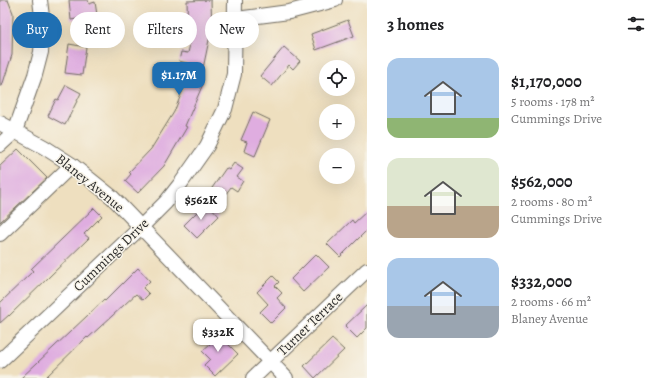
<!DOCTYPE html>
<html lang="en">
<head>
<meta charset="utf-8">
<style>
	:root { --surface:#fff; --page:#f2f2f2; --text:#202124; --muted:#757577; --accent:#1f6fb2 }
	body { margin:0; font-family:Alegreya,serif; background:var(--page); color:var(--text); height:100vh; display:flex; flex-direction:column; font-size:15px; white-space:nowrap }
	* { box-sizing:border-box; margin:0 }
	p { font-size:13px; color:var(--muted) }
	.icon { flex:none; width:22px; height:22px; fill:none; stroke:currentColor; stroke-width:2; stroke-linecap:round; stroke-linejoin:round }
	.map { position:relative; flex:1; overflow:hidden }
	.side { display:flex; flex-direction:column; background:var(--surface); width:300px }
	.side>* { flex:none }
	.banner { position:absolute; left:12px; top:12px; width:295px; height:36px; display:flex; gap:8px }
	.tools { position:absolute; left:319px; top:60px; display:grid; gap:8px }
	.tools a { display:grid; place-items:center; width:36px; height:36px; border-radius:50%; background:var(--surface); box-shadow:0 4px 16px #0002; font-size:20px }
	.price { position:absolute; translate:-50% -34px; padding:0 9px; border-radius:8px; background:#fff; color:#222; font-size:13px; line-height:26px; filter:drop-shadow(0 1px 2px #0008) }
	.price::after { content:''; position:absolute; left:50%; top:24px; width:12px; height:9px; margin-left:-6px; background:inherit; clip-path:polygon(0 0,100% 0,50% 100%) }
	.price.on { background:var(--accent); color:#fff }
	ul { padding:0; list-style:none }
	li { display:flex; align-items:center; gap:12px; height:100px; padding:0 20px }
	li span { display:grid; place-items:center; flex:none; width:112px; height:80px; border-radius:12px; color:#555 }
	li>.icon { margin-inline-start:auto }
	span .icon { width:48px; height:48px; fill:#fffc; stroke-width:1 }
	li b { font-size:17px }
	h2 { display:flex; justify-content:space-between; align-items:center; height:48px; padding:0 20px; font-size:17px }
	.chip { padding:0 14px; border-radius:18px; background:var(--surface); box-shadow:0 4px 16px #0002; font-size:14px; line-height:36px }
	.chip.on { background:var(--accent); color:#fff }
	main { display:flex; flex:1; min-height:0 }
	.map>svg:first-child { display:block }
	.building { fill:#dfade0 }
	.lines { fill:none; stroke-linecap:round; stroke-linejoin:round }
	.minor-casing { stroke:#6f6a5f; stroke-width:16 }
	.minor { stroke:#fff; stroke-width:14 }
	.labels { text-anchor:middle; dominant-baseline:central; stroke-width:3; stroke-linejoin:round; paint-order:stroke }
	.street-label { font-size:14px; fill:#2b2b2b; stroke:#f7f3e8 }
</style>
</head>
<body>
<main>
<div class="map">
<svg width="367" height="378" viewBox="0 0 367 378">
	<rect width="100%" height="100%" fill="#f7f3e8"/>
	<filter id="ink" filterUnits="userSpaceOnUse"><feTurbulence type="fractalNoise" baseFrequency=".025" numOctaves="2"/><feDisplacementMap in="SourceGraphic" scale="8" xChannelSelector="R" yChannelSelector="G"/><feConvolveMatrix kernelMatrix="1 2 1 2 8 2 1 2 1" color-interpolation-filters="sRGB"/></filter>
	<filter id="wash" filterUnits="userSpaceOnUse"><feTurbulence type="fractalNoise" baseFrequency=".012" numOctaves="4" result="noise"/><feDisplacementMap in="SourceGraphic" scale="16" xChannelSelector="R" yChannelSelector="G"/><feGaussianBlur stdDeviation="0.9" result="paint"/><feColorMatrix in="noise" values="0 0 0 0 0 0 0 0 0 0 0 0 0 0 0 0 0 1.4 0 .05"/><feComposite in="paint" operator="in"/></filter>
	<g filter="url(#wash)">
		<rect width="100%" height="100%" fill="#eedfbf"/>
		<g id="blocks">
			<g class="building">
				<path d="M0 0H8L13 13 12 55 2 86H0Z"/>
				<path d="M69 0H88L89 4 95 2 97 15 71 20Z"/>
				<path d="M211 0 212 34 210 35 200 83 203 84 185 126 187 127 164 166 138 193 125 181 131 174 129 172 151 149 174 112 191 70 185 69 187 63 179 61 181 52 188 53 192 35H188L187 1Z"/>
				<path d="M348 20 354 36 316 50 311 34Z"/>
				<path d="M69 44 86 47 82 75 65 73Z"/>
				<path d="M284 47 300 61 293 69 289 65 272 86 260 76Z"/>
				<path d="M66 85 81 93 65 125 48 116 56 99 58 100Z"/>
				<path d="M253 112 270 120 255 156 244 151 247 142 241 140Z"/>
				<path d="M18 149 47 178 0 222V166Z"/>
				<path d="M234 163 243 169 237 177 243 181 237 191 231 187 222 199 210 191 226 168 229 170Z"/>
				<path d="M210 206 219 216 197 238 184 225 200 209 203 213Z"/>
				<path d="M94 208 102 216 84 234 89 238 9 316V315L0 323V303L33 271 31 269Z"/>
				<path d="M367 211V230L340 257 327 244 352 220 354 223Z"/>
				<path d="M316 254 329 267 303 292 291 279Z"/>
				<path d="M138 268 150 281 143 288 149 294 143 300 136 294 88 338 87 337 45 378H21L104 300 105 301Z"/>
				<path d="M273 276 279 282 275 286 282 293 277 298 286 308 271 323 260 312 268 304 257 292Z"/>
				<path d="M367 305V328L357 338 345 326Z"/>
				<path d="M212 328 238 354 215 376 204 365 210 359 202 351 210 344 204 337Z"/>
				<path d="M332 339 344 350 315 378 304 366Z"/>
			</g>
		</g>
	</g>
	<g filter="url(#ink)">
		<use href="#blocks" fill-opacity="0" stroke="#6f6a5f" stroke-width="1"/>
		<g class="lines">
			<g class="minor-casing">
				<g id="minor">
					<path d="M236 19 289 12 335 0"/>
					<path d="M0 123 44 147 72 165 112 197 286 378"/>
					<path d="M0 145 15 131 35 75 41 52 43 25 40 0"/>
					<path d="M0 234 72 165"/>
					<path d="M0 361 141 227 166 202 181 183 207 146 225 109 234 74 235 0"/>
					<path d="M253 378 367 270"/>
				</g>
			</g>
			<use href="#minor" class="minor"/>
		</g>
	</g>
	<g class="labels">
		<g class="street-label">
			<text transform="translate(90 183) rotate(39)">Blaney Avenue</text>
			<text transform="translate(111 255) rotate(-44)">Cummings Drive</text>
			<text transform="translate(310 324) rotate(-44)">Turner Terrace</text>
		</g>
	</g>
</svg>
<div class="tools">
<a><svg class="icon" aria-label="locate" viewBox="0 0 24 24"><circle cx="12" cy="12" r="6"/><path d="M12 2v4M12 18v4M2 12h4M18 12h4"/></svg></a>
<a>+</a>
<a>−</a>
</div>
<b class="price on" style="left:179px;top:96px">$1.17M</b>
<b class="price" style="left:201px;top:221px">$562K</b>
<b class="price" style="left:218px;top:353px">$332K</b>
<div class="banner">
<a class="chip on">Buy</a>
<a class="chip">Rent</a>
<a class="chip">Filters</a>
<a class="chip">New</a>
</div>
</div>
<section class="side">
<h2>3 homes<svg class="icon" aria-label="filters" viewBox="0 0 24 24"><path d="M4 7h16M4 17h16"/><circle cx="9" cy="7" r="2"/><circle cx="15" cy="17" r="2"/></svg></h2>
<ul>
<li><span style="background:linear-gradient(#a9c7e8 75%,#8fb573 0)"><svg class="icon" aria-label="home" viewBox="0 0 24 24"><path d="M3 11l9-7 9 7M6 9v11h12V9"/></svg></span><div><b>$1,170,000</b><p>5 rooms · 178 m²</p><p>Cummings Drive</p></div></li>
<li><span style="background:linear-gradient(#dfe7d0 60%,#b9a48a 0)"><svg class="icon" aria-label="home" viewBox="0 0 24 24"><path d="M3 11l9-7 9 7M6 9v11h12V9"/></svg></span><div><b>$562,000</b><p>2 rooms · 80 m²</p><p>Cummings Drive</p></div></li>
<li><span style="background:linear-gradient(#a9c7e8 60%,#9aa5b1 0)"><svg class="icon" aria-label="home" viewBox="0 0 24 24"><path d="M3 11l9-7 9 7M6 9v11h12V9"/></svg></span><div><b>$332,000</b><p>2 rooms · 66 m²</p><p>Blaney Avenue</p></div></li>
</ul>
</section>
</main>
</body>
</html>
